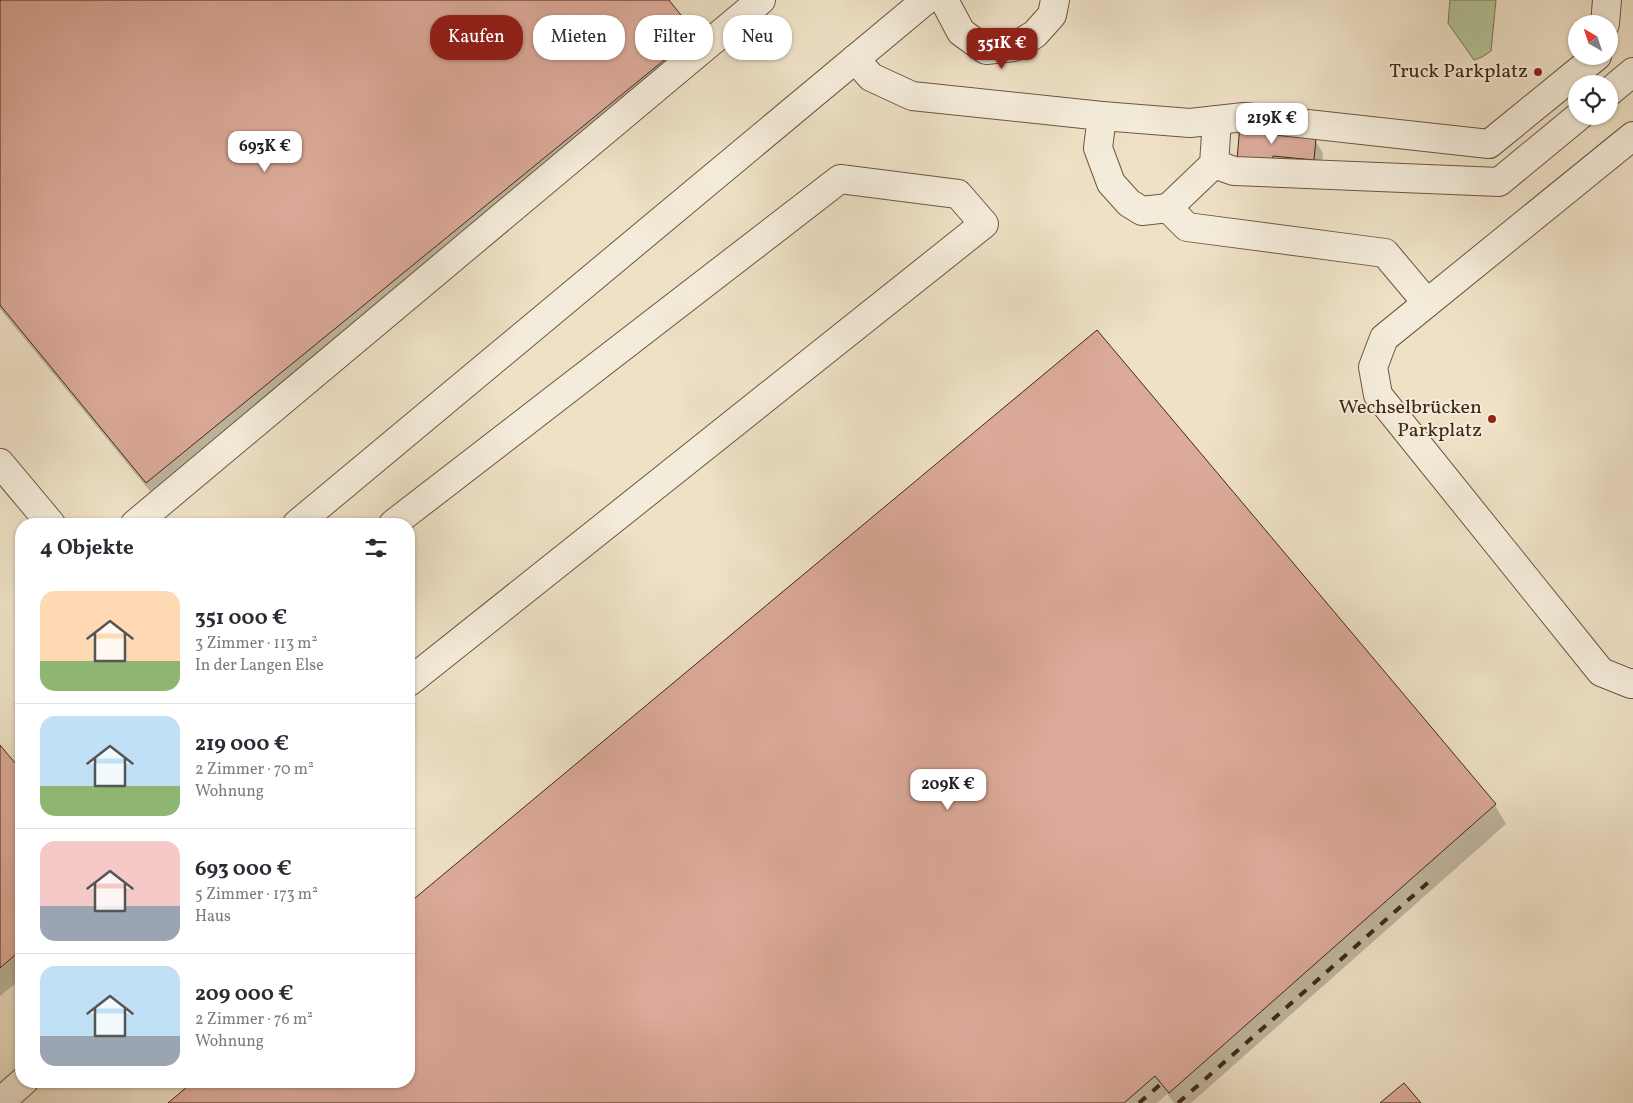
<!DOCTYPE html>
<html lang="de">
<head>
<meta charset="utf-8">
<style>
	:root { --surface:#fff; --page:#f7f7f7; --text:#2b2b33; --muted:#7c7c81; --line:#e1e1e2; --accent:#8f2418 }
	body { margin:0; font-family:Vollkorn,serif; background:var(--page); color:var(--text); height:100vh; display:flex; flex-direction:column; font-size:19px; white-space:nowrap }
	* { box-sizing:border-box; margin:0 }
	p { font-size:16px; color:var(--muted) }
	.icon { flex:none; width:28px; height:28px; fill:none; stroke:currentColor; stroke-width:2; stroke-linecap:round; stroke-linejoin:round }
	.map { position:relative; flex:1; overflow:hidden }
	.panel { position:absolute; left:15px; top:518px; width:400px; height:570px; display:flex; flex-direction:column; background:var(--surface); border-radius:20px; box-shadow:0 1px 4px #0004 }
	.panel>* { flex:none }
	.banner { position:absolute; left:430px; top:15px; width:475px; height:45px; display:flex; gap:10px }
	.needle { width:32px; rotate:321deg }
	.controls { position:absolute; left:1568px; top:15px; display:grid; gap:10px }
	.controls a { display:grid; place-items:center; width:50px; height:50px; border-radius:50%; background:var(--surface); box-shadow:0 1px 4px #0004; font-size:25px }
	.price { position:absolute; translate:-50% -42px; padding:0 11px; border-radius:10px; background:#fff; color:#222; font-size:16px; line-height:32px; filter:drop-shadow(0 1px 2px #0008) }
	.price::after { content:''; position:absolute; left:50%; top:30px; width:15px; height:11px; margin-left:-8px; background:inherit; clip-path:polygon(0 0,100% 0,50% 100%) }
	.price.selected { background:var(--accent); color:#fff }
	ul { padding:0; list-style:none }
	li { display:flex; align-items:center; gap:15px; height:125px; padding:0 25px }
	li+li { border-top:1px solid var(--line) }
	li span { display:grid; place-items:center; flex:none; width:140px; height:100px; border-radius:15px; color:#555 }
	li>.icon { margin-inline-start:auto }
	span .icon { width:60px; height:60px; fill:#fffc; stroke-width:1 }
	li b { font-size:21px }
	h2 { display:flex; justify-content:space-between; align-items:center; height:60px; padding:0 25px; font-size:21px }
	.pill { padding:0 18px; border-radius:20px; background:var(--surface); box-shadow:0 1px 4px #0004; font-size:18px; line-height:45px }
	.pill.selected { background:var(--accent); color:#fff }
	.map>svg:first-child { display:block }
	.green { fill:#b4c498; stroke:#7a7656 }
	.shadow { fill:#0003 }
	.building { fill:#dcaa9a; stroke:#412815 }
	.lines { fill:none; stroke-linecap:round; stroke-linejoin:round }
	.minor-casing { stroke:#6c5641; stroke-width:30 }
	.minor { stroke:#f4ecda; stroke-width:28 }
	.rail { stroke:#412815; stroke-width:4; stroke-dasharray:9 9; stroke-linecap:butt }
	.poi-dot { fill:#8f2418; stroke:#f4ecda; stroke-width:2 }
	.labels { text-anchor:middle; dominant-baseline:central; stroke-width:4; stroke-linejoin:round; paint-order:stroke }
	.poi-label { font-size:20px; fill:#412815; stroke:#f4ecda; text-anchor:end }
</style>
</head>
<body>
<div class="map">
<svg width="1633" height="1103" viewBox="0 0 1633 1103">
	<rect width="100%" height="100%" fill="#eee1c6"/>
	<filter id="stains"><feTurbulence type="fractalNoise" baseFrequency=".004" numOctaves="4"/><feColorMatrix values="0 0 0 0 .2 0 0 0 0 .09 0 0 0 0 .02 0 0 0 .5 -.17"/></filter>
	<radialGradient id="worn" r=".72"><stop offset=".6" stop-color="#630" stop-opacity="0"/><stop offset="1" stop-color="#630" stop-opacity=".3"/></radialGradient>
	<path class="green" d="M1450 0H1496L1491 51 1482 57 1474 60 1448 23Z"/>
	<g class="shadow">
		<path d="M0 0H667L695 35 707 54 158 501 0 309Z"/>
		<path d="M1241 125 1276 128 1281 137 1315 140 1323 153 1321 172 1280 169Z"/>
		<path d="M1097 332 1495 805 1506 824 1191 1103H1174L1167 1094 1157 1103H170L409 1081V904Z"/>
		<path d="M0 746 21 772V979L0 996Z"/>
	</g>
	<g class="building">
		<path d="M0 0H669L696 34 146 483 0 305Z"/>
		<path d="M1240 124 1277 127 1276 135 1316 138 1314 160 1273 156 1272 163 1237 160Z"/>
		<path d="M1097 330 1496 804 1169 1093 1155 1076 1124 1103H168L194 1081H409V903Z"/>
		<path d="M0 745 21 770V950L0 968Z"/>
		<path d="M1404 1083 1421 1103H1380Z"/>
	</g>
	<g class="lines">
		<g class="minor-casing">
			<g id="minor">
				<path d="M944 0 961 32 986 50 1014 47 1035 34 1052 15 1055 0"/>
				<path d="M1605 24 1607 0"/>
				<path d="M855 59 871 77 912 96 1102 116 1098 148 1111 183 1129 203 1142 211 1168 208 1187 227 1385 253 1427 303"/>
				<path d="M1609 92 1633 72"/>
				<path d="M1102 116 1190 123 1217 120 1214 164 1168 208"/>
				<path d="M1217 120 1244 117 1489 144 1597 56"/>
				<path d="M1633 136 1384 338 1373 367 1378 395 1601 672 1631 684 1633 683"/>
				<path d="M1214 164 1234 171 1499 182 1579 116"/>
				<path d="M0 463 51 524"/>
				<path d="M135 524 761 0"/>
				<path d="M297 524 926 0"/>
				<path d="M393 524 840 179 958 194 984 224 409 682"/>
				<path d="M0 1102 24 1081"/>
			</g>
		</g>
		<use href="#minor" class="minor"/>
		<g class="rail">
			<path d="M1139 1103 1161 1084"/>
			<path d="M1178 1103 1432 879"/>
		</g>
	</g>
	<g class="poi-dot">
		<circle cx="1538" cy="72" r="5"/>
		<circle cx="1492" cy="419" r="5"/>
	</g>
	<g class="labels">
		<g class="poi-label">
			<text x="1528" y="72">Truck Parkplatz</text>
			<text x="1482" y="408">Wechselbrücken<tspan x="1482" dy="23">Parkplatz</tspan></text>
		</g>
	</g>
	<rect width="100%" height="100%" filter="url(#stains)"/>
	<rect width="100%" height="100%" fill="url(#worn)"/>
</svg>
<div class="controls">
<a><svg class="needle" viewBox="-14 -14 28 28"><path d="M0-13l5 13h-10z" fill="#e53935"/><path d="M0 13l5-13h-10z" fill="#7c7c81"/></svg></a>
<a><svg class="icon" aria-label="locate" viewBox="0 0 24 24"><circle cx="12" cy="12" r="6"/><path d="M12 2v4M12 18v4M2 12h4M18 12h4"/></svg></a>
</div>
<b class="price selected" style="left:1002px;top:70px">351K €</b>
<b class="price" style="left:1272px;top:145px">219K €</b>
<b class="price" style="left:265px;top:173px">693K €</b>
<b class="price" style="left:948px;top:811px">209K €</b>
<div class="banner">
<a class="pill selected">Kaufen</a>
<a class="pill">Mieten</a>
<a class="pill">Filter</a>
<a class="pill">Neu</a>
</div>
<section class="panel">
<h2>4 Objekte<svg class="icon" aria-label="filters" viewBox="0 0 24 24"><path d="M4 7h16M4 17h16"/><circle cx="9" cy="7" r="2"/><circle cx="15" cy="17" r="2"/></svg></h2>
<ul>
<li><span style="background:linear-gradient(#ffd9b3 70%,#8fb573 0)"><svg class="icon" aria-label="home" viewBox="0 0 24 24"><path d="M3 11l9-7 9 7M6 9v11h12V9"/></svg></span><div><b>351 000 €</b><p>3 Zimmer · 113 m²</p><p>In der Langen Else</p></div></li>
<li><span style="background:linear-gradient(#bfe0f5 70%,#8fb573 0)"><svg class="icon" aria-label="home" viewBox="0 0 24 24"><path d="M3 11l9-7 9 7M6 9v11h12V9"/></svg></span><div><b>219 000 €</b><p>2 Zimmer · 70 m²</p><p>Wohnung</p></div></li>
<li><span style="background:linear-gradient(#f6c9c9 65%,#9aa5b1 0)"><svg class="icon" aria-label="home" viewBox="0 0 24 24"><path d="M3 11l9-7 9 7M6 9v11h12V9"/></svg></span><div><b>693 000 €</b><p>5 Zimmer · 173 m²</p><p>Haus</p></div></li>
<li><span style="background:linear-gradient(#bfe0f5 70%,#9aa5b1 0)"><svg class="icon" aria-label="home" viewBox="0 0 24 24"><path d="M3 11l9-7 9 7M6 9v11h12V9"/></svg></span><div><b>209 000 €</b><p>2 Zimmer · 76 m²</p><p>Wohnung</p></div></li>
</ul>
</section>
</div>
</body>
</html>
